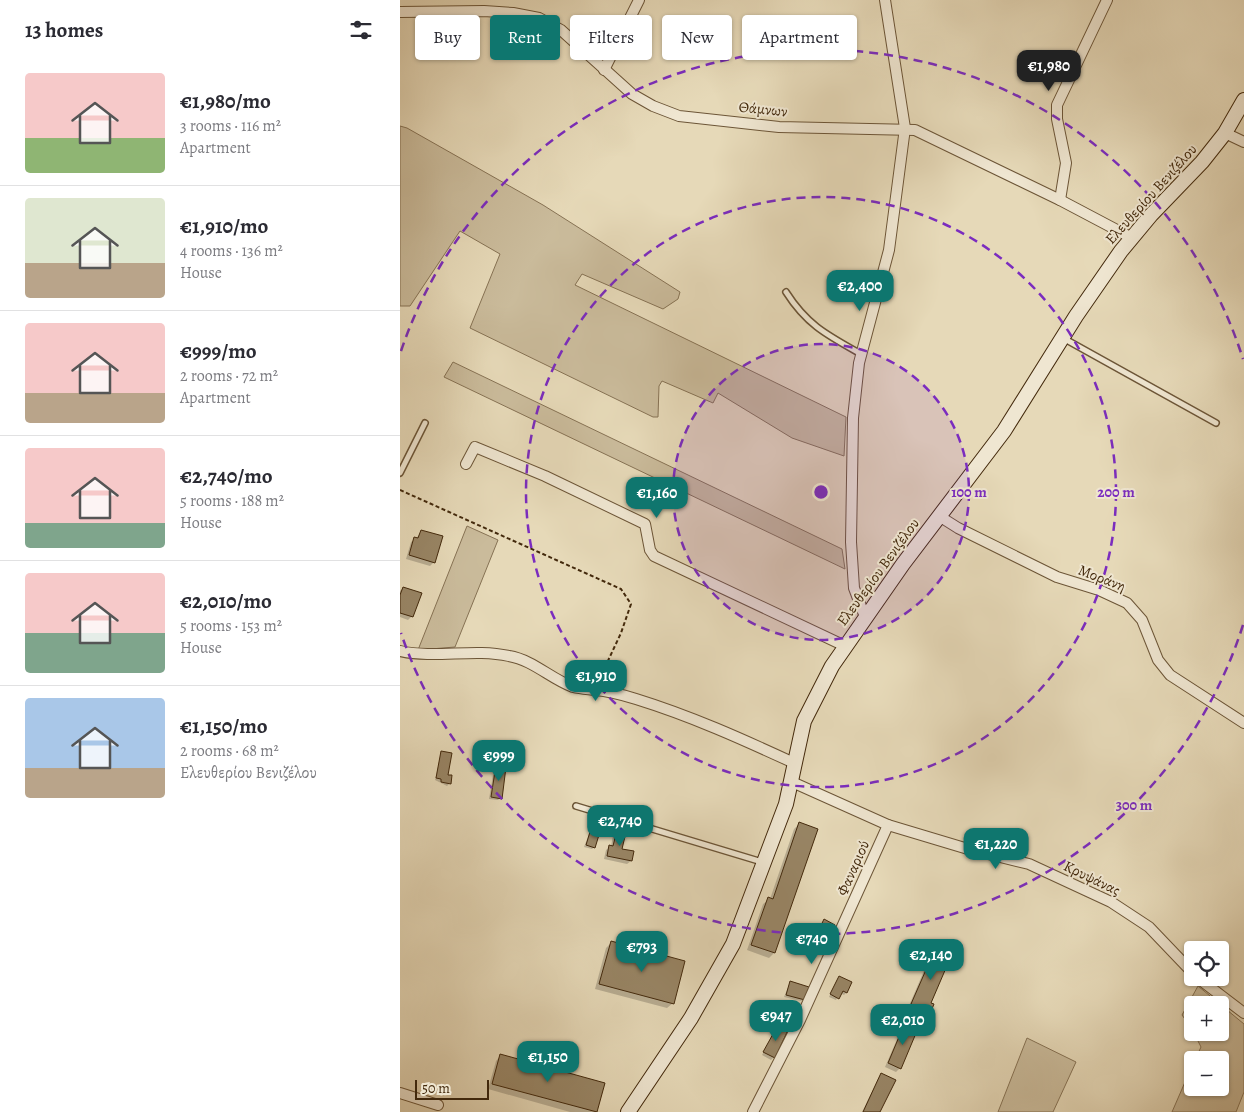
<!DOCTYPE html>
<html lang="en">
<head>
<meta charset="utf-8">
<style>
	:root { --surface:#fff; --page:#f7f7f7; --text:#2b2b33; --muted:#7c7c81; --line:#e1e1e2; --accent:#0f766e }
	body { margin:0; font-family:Alegreya,serif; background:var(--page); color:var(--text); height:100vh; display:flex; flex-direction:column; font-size:19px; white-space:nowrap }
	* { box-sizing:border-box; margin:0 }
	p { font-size:16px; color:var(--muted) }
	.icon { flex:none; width:28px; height:28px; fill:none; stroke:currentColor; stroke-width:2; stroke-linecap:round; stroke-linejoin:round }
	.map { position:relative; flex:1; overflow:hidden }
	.panel { display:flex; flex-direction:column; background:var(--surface); width:400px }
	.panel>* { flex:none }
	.top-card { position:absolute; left:15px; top:15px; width:475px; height:45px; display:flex; gap:10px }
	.controls { position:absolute; left:784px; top:941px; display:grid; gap:10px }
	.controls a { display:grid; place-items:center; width:45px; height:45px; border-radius:5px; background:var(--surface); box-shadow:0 1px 4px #0004; font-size:25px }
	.scale { position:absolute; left:15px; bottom:12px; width:74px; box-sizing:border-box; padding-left:5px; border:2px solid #43290c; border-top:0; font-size:14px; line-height:18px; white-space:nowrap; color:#43290c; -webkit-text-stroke:4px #efe6d1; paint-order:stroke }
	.price { position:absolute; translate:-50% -42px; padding:0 11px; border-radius:10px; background:var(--accent); color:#fff; font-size:16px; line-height:32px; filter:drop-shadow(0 1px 2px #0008) }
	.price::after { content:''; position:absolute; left:50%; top:30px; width:15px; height:11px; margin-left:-8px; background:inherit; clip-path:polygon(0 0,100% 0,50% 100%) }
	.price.active { background:#222; color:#fff }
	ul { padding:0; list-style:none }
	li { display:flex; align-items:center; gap:15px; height:125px; padding:0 25px }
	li+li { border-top:1px solid var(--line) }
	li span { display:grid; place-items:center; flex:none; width:140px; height:100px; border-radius:5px; color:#555 }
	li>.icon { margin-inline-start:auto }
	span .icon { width:60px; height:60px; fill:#fffc; stroke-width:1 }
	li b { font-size:21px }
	h2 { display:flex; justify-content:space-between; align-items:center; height:60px; padding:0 25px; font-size:21px }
	.pill { padding:0 18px; border-radius:5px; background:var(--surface); box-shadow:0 1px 4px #0004; font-size:18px; line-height:45px }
	.pill.active { background:var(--accent); color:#fff }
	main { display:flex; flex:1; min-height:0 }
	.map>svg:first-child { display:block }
	.green { fill:#cabb9b; stroke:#867254 }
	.shadow { fill:#0003 }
	.building { fill:#988565; stroke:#43290c }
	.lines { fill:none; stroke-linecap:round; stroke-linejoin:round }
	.lane-casing { stroke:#6c5537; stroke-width:8 }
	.street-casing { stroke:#6c5537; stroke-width:12 }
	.secondary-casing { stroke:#43290c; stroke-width:16 }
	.path { stroke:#43290c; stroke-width:2; stroke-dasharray:4 2.5; stroke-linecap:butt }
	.lane { stroke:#efe6d1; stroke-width:5 }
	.street { stroke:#efe6d1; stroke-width:10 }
	.secondary { stroke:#efe6d1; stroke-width:14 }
	.ring { fill:none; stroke:#7b2cbf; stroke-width:2.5; stroke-dasharray:9 6 }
	.labels { text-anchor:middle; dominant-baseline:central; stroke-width:4; stroke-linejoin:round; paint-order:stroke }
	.street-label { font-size:15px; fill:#43290c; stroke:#efe6d1 }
	.centre { fill:#7b2cbf; stroke:#efe6d1; stroke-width:2.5 }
	.ring-label { font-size:15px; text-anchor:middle; font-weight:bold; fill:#7b2cbf; stroke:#efe6d1; stroke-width:4; stroke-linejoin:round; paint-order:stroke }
</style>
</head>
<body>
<main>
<section class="panel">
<h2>13 homes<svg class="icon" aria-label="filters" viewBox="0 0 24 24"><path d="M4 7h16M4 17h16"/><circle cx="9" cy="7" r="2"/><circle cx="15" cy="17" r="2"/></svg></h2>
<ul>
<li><span style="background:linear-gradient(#f6c9c9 65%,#8fb573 0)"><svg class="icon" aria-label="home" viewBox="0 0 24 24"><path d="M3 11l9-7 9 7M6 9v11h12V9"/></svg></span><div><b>€1,980/mo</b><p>3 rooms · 116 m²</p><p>Apartment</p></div></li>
<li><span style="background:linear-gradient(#dfe7d0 65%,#b9a48a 0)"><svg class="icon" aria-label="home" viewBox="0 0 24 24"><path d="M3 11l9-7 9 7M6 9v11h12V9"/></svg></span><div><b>€1,910/mo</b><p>4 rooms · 136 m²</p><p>House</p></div></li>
<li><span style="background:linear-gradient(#f6c9c9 70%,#b9a48a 0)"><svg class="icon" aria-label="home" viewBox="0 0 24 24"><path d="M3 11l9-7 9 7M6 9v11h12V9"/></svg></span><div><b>€999/mo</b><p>2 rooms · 72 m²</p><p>Apartment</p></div></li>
<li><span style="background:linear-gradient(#f6c9c9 75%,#7fa58c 0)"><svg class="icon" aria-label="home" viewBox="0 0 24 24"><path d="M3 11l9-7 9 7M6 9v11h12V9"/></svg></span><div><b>€2,740/mo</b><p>5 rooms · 188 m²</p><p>House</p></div></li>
<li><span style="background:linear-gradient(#f6c9c9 60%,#7fa58c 0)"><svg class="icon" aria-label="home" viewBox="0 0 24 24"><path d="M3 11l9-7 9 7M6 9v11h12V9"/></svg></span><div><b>€2,010/mo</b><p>5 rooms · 153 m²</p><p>House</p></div></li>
<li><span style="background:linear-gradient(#a9c7e8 70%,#b9a48a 0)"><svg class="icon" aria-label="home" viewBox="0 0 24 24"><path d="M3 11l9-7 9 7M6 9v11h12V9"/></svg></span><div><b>€1,150/mo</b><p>2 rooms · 68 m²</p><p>Ελευθερίου Βενιζέλου</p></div></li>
</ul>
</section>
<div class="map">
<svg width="844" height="1112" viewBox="0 0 844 1112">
	<rect width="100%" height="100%" fill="#e6d9b8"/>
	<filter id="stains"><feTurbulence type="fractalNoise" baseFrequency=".004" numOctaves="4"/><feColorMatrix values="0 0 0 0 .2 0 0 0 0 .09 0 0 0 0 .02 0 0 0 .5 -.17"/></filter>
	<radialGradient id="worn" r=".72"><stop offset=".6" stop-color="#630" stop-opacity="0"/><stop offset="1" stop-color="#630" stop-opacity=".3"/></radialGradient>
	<g class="green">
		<path d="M0 126 7 128 143 205 280 292 278 299 263 309 182 274 175 285 446 417 444 456 392 438 318 393 313 403 262 381 259 386 258 417H253L70 328 100 254 60 231 10 306H0Z"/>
		<path d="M53 362 442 549 445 569 44 377Z"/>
		<path d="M67 526 98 540 55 647 18 650Z"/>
		<path d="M798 986 844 1024V1092L836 1112H772L792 1066V1088H820V1060H795L801 1047 794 1033 820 1032V1005H792V1029L782 1015Z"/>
		<path d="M627 1038 676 1062 653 1112H598Z"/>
	</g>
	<g class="shadow">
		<path d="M21 531 34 562 30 566 6 559 11 542 16 539Z"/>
		<path d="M3 588 12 616 8 620 0 617V591Z"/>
		<path d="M41 753 50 783 47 786 35 780Z"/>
		<path d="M96 766 100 798 98 800 89 799 94 769Z"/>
		<path d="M193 824 194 847 192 849 184 847Z"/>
		<path d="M399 824 374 953 369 958 347 950 363 904 370 899 394 829Z"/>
		<path d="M218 827 221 850 231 861 227 864 204 859 206 850 211 846 214 831Z"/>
		<path d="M422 923 425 941 423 943 414 939Z"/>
		<path d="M211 943 273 1003 267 1008 195 989 206 948Z"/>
		<path d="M536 948 529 1004 527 1018 523 1022 518 1020 521 1014 508 1008 532 952Z"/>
		<path d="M437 980 451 983 446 993 444 995 440 993 436 1000 429 997Z"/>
		<path d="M390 983 404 999 401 1001 384 997Z"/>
		<path d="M513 1025 500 1068 496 1072 485 1067 501 1030 504 1027 509 1029Z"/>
		<path d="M378 1026 374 1057 371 1060 362 1055Z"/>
		<path d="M101 1055 204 1084 196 1112H170L88 1089 96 1061Z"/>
		<path d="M482 1075 479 1112H462L478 1079Z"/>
	</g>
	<g class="building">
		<path d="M21 530 43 536 35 563 9 555 14 537 18 538Z"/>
		<path d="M3 587 22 593 13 617 0 613V595Z"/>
		<path d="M41 751 52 753 48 775H52L51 784 41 782V779L36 778Z"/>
		<path d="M96 765 106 767 102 799 91 797Z"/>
		<path d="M193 822 202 825 195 848 186 845Z"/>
		<path d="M399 822 418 829 375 953 351 945 368 897 373 899Z"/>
		<path d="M218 826 227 828 222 849 234 851 232 861 207 856 209 845 213 846Z"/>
		<path d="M424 919 435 925 426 942 416 936Z"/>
		<path d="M211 941 285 961 274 1004 199 984Z"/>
		<path d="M536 947 552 954 531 1003 534 1004 528 1019 521 1016 524 1010 511 1004Z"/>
		<path d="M439 976 452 982 447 993 443 991 439 999 430 994Z"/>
		<path d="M390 981 409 987 405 1000 386 995Z"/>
		<path d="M513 1023 519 1026 501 1069 488 1063 504 1025 511 1028Z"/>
		<path d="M378 1025 388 1030 375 1058 363 1052Z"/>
		<path d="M100 1054 205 1083 197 1112 92 1084Z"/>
		<path d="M481 1073 496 1080 480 1112H463Z"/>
	</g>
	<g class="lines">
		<g class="lane-casing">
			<g id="lane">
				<path d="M386 292C407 325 427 335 461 354"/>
				<path d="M663 338 816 423"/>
				<path d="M0 473 25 423"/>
				<path d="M176 806 362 862"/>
			</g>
		</g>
		<g class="street-casing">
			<g id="street">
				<path d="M0 12 84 11 113 13 139 18 161 30 232 94 253 106 279 116 379 127 515 130 660 200 732 238"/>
				<path d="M204 70 239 0"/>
				<path d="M825 133 844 142"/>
				<path d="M660 200 666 163 657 119V105L707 0"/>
				<path d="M66 464 75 447 145 476 245 524 250 550 254 556 445 646"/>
				<path d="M539 516 558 528 657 577 699 590 727 603 742 620 758 660 770 675 844 723"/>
				<path d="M465 617 454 588 451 542 453 418 459 363 489 250 505 128 485 0"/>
				<path d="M0 651C36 659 73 648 109 656 133 660 151 679 173 687 181 689 188 689 196 690 210 691 223 695 236 699 291 716 342 739 394 763"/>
				<path d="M392 782 488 825 568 849 629 864 711 902 749 927 792 972"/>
				<path d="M798 978 844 1013"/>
				<path d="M0 1093 38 1105"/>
				<path d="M353 1112 400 1020 488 825"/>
			</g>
		</g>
		<g class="secondary-casing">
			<path id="secondary" d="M228 1112 291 1018 333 944 386 804 404 721 432 666 503 564 604 431 676 316 721 251 751 215 802 162 825 133 844 100"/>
		</g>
		<path class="path" d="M0 490 221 589 231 604 221 633 199 680"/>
		<use href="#lane" class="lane"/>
		<use href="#street" class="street"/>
		<use href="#secondary" class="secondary"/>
	</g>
	<circle cx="421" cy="492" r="148" fill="#7b2cbf" fill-opacity=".12"/>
	<g class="ring">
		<circle cx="421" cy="492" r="148"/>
		<circle cx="421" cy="492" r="295"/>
		<path d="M843 625A443 443 0 0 1 1 633M1 351A443 443 0 0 1 843 359"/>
	</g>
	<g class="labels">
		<g class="street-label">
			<text transform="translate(363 109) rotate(6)">Θάμνων</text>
			<text transform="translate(751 194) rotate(-48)">Ελευθερίου Βενιζέλου</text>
			<text transform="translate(478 572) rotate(-54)">Ελευθερίου Βενιζέλου</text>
			<text transform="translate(702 578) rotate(21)">Μοράνη</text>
			<text transform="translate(453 868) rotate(-66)">Φαναριού</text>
			<text transform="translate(692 878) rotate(26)">Κρυψάνας</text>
		</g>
	</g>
	<circle cx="421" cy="492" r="8" class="centre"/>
	<g class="ring-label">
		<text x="569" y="497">100 m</text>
		<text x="716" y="497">200 m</text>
		<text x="734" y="810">300 m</text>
	</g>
	<rect width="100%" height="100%" filter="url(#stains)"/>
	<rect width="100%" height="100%" fill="url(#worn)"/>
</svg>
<div class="controls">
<a><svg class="icon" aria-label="locate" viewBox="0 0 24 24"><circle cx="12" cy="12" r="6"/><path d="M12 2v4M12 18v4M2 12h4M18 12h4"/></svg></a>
<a>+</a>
<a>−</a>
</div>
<div class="scale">50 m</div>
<b class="price active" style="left:649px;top:92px">€1,980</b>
<b class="price" style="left:460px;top:312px">€2,400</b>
<b class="price" style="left:257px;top:519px">€1,160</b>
<b class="price" style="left:196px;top:702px">€1,910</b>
<b class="price" style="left:99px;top:782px">€999</b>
<b class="price" style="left:220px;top:847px">€2,740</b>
<b class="price" style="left:596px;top:870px">€1,220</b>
<b class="price" style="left:412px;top:965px">€740</b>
<b class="price" style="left:242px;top:973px">€793</b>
<b class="price" style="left:531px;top:981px">€2,140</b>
<b class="price" style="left:376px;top:1042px">€947</b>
<b class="price" style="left:503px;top:1046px">€2,010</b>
<b class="price" style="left:148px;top:1083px">€1,150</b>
<div class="top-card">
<a class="pill">Buy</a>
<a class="pill active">Rent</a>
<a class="pill">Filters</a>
<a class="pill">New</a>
<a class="pill">Apartment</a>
</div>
</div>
</main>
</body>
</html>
